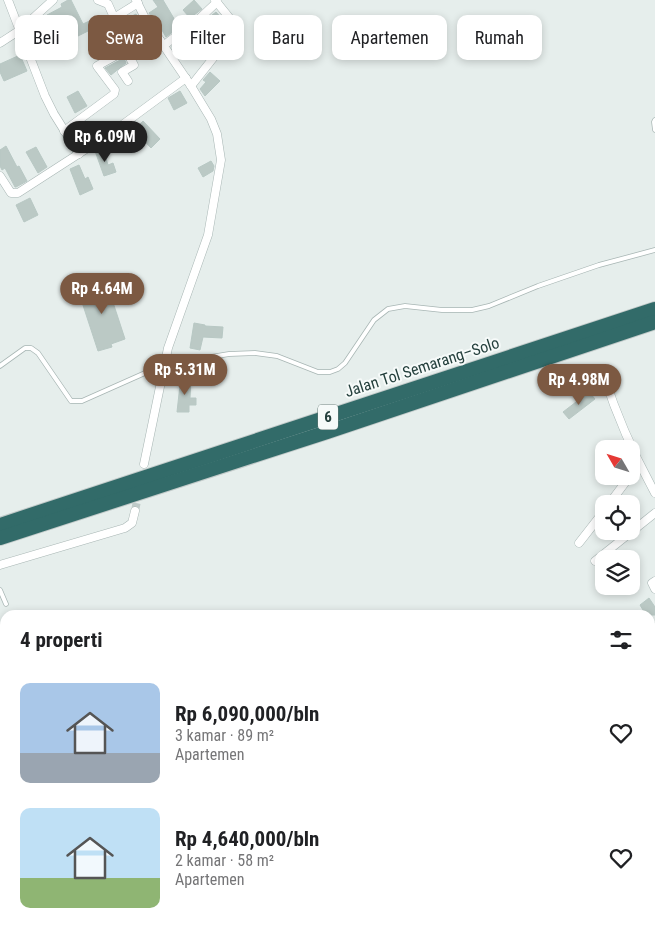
<!DOCTYPE html>
<html lang="id">
<head>
<meta charset="utf-8">
<style>
	:root { --surface:#fff; --page:#f2f2f2; --text:#202124; --muted:#757577; --accent:#7c5942 }
	body { margin:0; font-family:"Roboto Condensed",sans-serif; background:var(--page); color:var(--text); height:100vh; display:flex; flex-direction:column; font-size:19px; white-space:nowrap }
	* { box-sizing:border-box; margin:0 }
	p { font-size:16px; color:var(--muted) }
	.icon { flex:none; width:28px; height:28px; fill:none; stroke:currentColor; stroke-width:2; stroke-linecap:round; stroke-linejoin:round }
	.map { position:relative; flex:1; overflow:hidden }
	.sheet { position:absolute; left:0px; top:610px; width:655px; height:321px; display:flex; flex-direction:column; background:var(--surface); border-radius:15px 15px 0 0; box-shadow:0 2px 8px #0003 }
	.sheet>* { flex:none }
	.guide { position:absolute; left:15px; top:15px; width:625px; height:45px; display:flex; gap:10px }
	.needle { width:32px; rotate:309deg }
	.buttons { position:absolute; left:595px; top:440px; display:grid; gap:10px }
	.buttons a { display:grid; place-items:center; width:45px; height:45px; border-radius:10px; background:var(--surface); box-shadow:0 2px 8px #0003; font-size:25px }
	.price { position:absolute; translate:-50% -42px; padding:0 11px; border-radius:18px; background:var(--accent); color:#fff; font-size:16px; line-height:32px; filter:drop-shadow(0 1px 2px #0008) }
	.price::after { content:''; position:absolute; left:50%; top:30px; width:15px; height:11px; margin-left:-8px; background:inherit; clip-path:polygon(0 0,100% 0,50% 100%) }
	.price.current { background:#222; color:#fff }
	ul { padding:0; list-style:none }
	li { display:flex; align-items:center; gap:15px; height:125px; padding:0 20px }
	li span { display:grid; place-items:center; flex:none; width:140px; height:100px; border-radius:10px; color:#555 }
	li>.icon { margin-inline-start:auto }
	span .icon { width:60px; height:60px; fill:#fffc; stroke-width:1 }
	li b { font-size:21px }
	h2 { display:flex; justify-content:space-between; align-items:center; height:60px; padding:0 20px; font-size:21px }
	.chip { padding:0 18px; border-radius:10px; background:var(--surface); box-shadow:0 2px 8px #0003; font-size:18px; line-height:45px }
	.chip.current { background:var(--accent); color:#fff }
	.map>svg:first-child { display:block }
	.building { fill:#bbc9c5; stroke:#b8c8c4 }
	.lines { fill:none; stroke-linecap:round; stroke-linejoin:round }
	.street-tunnel { stroke:#bfcbc9; stroke-width:8; stroke-dasharray:8 4; stroke-linecap:butt }
	.lane-casing { stroke:#a8b6b4; stroke-width:5.5 }
	.street-casing { stroke:#a8b6b4; stroke-width:9 }
	.highway-casing { stroke:#c2cac9; stroke-width:16 }
	.lane { stroke:#fff; stroke-width:4 }
	.street { stroke:#fff; stroke-width:8 }
	.highway { stroke:#326b69; stroke-width:14 }
	.labels { text-anchor:middle; dominant-baseline:central; stroke-width:4; stroke-linejoin:round; paint-order:stroke }
	.shield { fill:#f6faf9; stroke:#647875; stroke-width:1 }
	.shield-label { font-size:15px; font-weight:bold; fill:#25403d }
	.street-label { font-size:16px; fill:#25403d; stroke:#f6faf9 }
</style>
</head>
<body>
<div class="map">
<svg width="655" height="931" viewBox="0 0 655 931">
	<rect width="100%" height="100%" fill="#e6eeec"/>
	<g class="building">
		<path d="M68 0H71L83 24 100 16 110 41 96 46 90 30 62 44 61 40 34 53 28 37 35 34 33 29 49 20 47 15 62 7 61 4Z"/>
		<path d="M153 0H163L179 27 166 37 155 18 153 19 149 13 158 7Z"/>
		<path d="M194 0 202 9 190 18 183 10Z"/>
		<path d="M216 12 223 20 221 22 227 28V31L217 44 198 26Z"/>
		<path d="M136 14 143 25 134 29 142 44 134 49 127 36H128L122 21Z"/>
		<path d="M185 36 192 44 177 55 172 46Z"/>
		<path d="M20 55 27 71 4 81 0 72V64Z"/>
		<path d="M124 58 126 63 111 75 105 68Z"/>
		<path d="M210 72 220 81 205 96 200 89 206 82 203 80Z"/>
		<path d="M78 91 87 106 75 113 67 97Z"/>
		<path d="M180 91 187 103 174 110 168 98Z"/>
		<path d="M143 121 160 139 151 148 134 130Z"/>
		<path d="M6 146 17 167 19 166 27 181 16 187H15L5 168 2 170 0 166V150Z"/>
		<path d="M36 147 47 167 38 173 26 152Z"/>
		<path d="M103 148 108 165 113 163 116 172 104 176 95 151Z"/>
		<path d="M211 161 214 166 213 171 203 177 198 168Z"/>
		<path d="M79 165 85 179 88 177 93 189 80 195 70 169Z"/>
		<path d="M30 198 38 215 24 222 16 205Z"/>
		<path d="M105 278 125 339 111 344 112 347 98 351 79 293 94 287 93 282Z"/>
		<path d="M194 323 205 325V326L223 327 222 338 203 337 200 350 190 348Z"/>
		<path d="M181 376 191 378 190 398H196V405H189V412H177Z"/>
		<path d="M589 392 595 399 569 419 563 412Z"/>
		<path d="M649 598 655 607V615H646L640 605Z"/>
	</g>
	<g class="lines">
		<path class="street-tunnel" d="M135 511 139 491"/>
		<g class="lane-casing">
			<g id="lane">
				<path d="M655 120 654 122 655 130"/>
				<path d="M0 366 25 348H31L38 353 71 401H82L163 365 229 354 255 353 277 356 318 372H330L338 369 345 363 374 320 388 309 405 306 442 310H472L489 306 538 286 599 265 655 250"/>
				<path d="M0 590 6 604"/>
				<path d="M0 742 5 738"/>
				<path d="M650 777 655 775"/>
				<path d="M650 836 655 838"/>
			</g>
		</g>
		<g class="street-casing">
			<g id="street">
				<path d="M8 0 45 96 54 114 79 154"/>
				<path d="M98 0 108 4 117 24 116 31 130 58 160 40"/>
				<path d="M136 0 145 18 191 86 211 119 217 134 221 160 208 235 168 348 144 464"/>
				<path d="M114 18 138 3"/>
				<path d="M0 43 20 30 53 0"/>
				<path d="M163 46 200 18 217 2"/>
				<path d="M128 81 122 72 134 65 130 58"/>
				<path d="M191 86 233 33 232 21 215 0"/>
				<path d="M64 131 114 94 115 90 97 66 126 50"/>
				<path d="M0 176 11 193H18L114 131 186 78"/>
				<path d="M604 376C617 417 634 455 655 493"/>
				<path d="M609 504 630 476"/>
				<path d="M579 543 604 511"/>
				<path d="M595 561 655 513"/>
				<path d="M0 565 125 528 132 523 135 511"/>
				<path d="M655 581 652 583 655 589"/>
				<path d="M650 630 655 627"/>
				<path d="M650 680 655 686"/>
				<path d="M0 715 5 717"/>
				<path d="M650 764 655 761"/>
				<path d="M0 849 5 847"/>
				<path d="M0 915 5 923"/>
				<path d="M163 926 167 931"/>
				<path d="M238 926 241 931"/>
				<path d="M332 926 335 931"/>
				<path d="M51 931 58 926"/>
				<path d="M292 931 300 926"/>
			</g>
		</g>
		<g class="highway-casing">
			<g id="highway">
				<path d="M0 525 655 309"/>
				<path d="M0 538 327 432 655 322"/>
			</g>
		</g>
		<use href="#lane" class="lane"/>
		<use href="#street" class="street"/>
		<use href="#highway" class="highway"/>
	</g>
	<g class="labels">
		<rect class="shield" x="318" y="404.5" width="20" height="25" rx="4"/>
		<g class="shield-label">
			<text x="328" y="417">6</text>
		</g>
		<g class="street-label">
			<text transform="translate(422 367) rotate(-18)">Jalan Tol Semarang–Solo</text>
		</g>
	</g>
</svg>
<div class="buttons">
<a><svg class="needle" viewBox="-14 -14 28 28"><path d="M0-13l5 13h-10z" fill="#e53935"/><path d="M0 13l5-13h-10z" fill="#757577"/></svg></a>
<a><svg class="icon" aria-label="locate" viewBox="0 0 24 24"><circle cx="12" cy="12" r="6"/><path d="M12 2v4M12 18v4M2 12h4M18 12h4"/></svg></a>
<a><svg class="icon" aria-label="layers" viewBox="0 0 24 24"><path d="M12 4l9 5-9 5-9-5zM3 14l9 5 9-5"/></svg></a>
</div>
<b class="price current" style="left:105px;top:163px">Rp 6.09M</b>
<b class="price" style="left:102px;top:315px">Rp 4.64M</b>
<b class="price" style="left:185px;top:396px">Rp 5.31M</b>
<b class="price" style="left:579px;top:406px">Rp 4.98M</b>
<div class="guide">
<a class="chip">Beli</a>
<a class="chip current">Sewa</a>
<a class="chip">Filter</a>
<a class="chip">Baru</a>
<a class="chip">Apartemen</a>
<a class="chip">Rumah</a>
</div>
<section class="sheet">
<h2>4 properti<svg class="icon" aria-label="filters" viewBox="0 0 24 24"><path d="M4 7h16M4 17h16"/><circle cx="9" cy="7" r="2"/><circle cx="15" cy="17" r="2"/></svg></h2>
<ul>
<li><span style="background:linear-gradient(#a9c7e8 70%,#9aa5b1 0)"><svg class="icon" aria-label="home" viewBox="0 0 24 24"><path d="M3 11l9-7 9 7M6 9v11h12V9"/></svg></span><div><b>Rp 6,090,000/bln</b><p>3 kamar · 89 m²</p><p>Apartemen</p></div><svg class="icon" aria-label="heart" viewBox="0 0 24 24"><path d="M12 20l-8-8c-3-5 5-10 8-4 3-6 11-1 8 4z"/></svg></li>
<li><span style="background:linear-gradient(#bfe0f5 70%,#8fb573 0)"><svg class="icon" aria-label="home" viewBox="0 0 24 24"><path d="M3 11l9-7 9 7M6 9v11h12V9"/></svg></span><div><b>Rp 4,640,000/bln</b><p>2 kamar · 58 m²</p><p>Apartemen</p></div><svg class="icon" aria-label="heart" viewBox="0 0 24 24"><path d="M12 20l-8-8c-3-5 5-10 8-4 3-6 11-1 8 4z"/></svg></li>
</ul>
</section>
</div>
</body>
</html>
